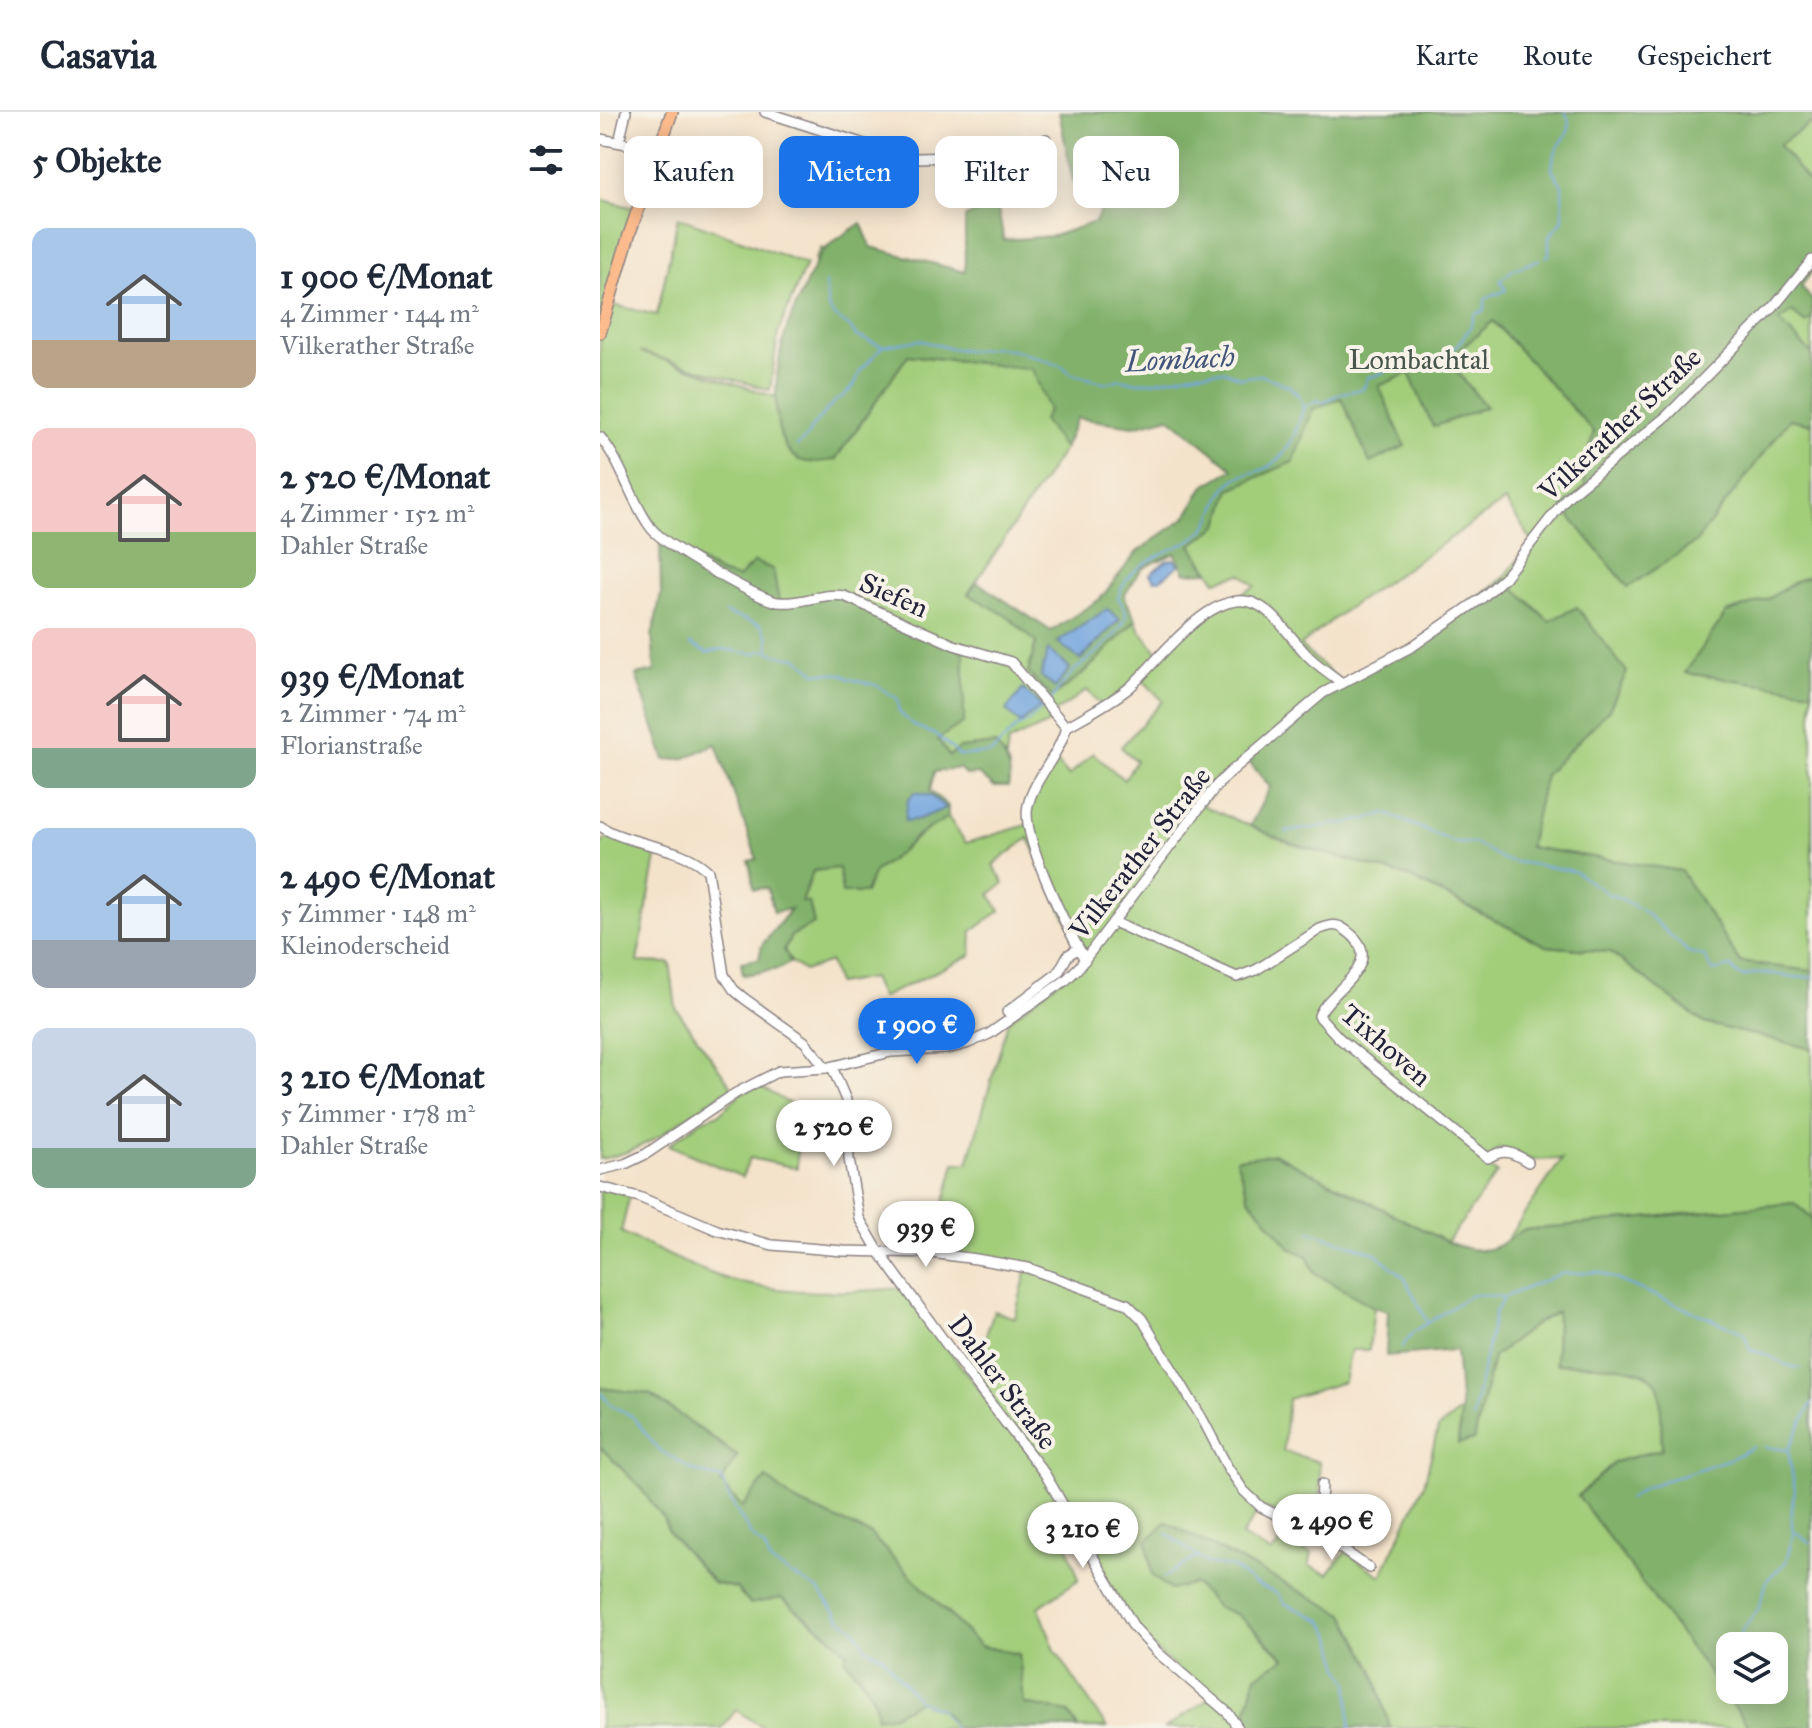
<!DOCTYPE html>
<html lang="de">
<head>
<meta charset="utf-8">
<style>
	:root { --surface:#fff; --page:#f6f6f7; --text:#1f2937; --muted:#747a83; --line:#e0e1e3; --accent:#1a73e8 }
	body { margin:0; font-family:"IM FELL Great Primer",serif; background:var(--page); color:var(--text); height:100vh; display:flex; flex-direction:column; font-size:30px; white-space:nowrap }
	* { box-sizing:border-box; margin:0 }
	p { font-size:26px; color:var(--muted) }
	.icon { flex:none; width:44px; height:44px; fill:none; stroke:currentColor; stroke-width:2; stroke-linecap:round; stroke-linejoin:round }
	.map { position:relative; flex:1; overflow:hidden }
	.drawer { display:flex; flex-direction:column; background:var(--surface); width:600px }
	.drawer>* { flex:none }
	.hud { position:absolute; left:24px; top:24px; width:760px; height:72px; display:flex; gap:16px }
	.controls { position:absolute; left:1116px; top:1520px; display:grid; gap:16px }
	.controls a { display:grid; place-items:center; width:72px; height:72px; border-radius:16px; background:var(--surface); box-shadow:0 4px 20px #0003; font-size:40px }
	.price { position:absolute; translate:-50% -68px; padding:0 18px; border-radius:28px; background:#fff; color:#222; font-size:26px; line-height:52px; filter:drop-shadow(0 2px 4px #0008) }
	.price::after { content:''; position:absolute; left:50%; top:48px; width:24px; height:18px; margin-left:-12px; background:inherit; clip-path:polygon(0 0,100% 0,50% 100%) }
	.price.selected { background:var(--accent); color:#fff }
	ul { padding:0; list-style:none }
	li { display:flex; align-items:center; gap:24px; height:200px; padding:0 32px }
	li span { display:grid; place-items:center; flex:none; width:224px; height:160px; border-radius:16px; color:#555 }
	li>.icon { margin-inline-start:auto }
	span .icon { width:96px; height:96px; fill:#fffc; stroke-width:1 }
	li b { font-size:34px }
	h2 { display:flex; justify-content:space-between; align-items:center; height:96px; padding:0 32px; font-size:34px }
	.chip { padding:0 28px; border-radius:16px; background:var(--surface); box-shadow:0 4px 20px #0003; font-size:28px; line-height:72px }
	.chip.selected { background:var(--accent); color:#fff }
	header { display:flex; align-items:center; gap:48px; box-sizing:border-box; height:112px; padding:0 40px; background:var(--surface); border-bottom:2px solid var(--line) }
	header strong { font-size:38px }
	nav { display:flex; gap:44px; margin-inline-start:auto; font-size:28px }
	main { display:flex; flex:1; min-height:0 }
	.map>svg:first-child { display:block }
	.green { fill:#a2ce7a; stroke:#62785a; stroke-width:2; fill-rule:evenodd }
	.forest { fill:#81b16a; stroke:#526a52; stroke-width:2; fill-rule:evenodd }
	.water { fill:#73a5de; stroke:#4a648c; stroke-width:2 }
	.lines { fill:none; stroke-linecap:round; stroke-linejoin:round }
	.stream { stroke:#73a5de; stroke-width:2 }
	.minor-casing { stroke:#8b8283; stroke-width:12 }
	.major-casing { stroke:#8b8283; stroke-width:14 }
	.minor { stroke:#fff; stroke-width:9 }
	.major { stroke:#fbbb8c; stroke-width:11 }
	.labels { text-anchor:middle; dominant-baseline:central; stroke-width:8; stroke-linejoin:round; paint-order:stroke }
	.park-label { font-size:28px; fill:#48564e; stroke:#f7f3e8 }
	.street-label { font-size:28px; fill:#22223b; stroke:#f7f3e8 }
	.water-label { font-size:30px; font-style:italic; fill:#42567c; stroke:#f7f3e8 }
</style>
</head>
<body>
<header>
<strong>Casavia</strong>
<nav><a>Karte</a><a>Route</a><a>Gespeichert</a></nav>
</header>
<main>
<section class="drawer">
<h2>5 Objekte<svg class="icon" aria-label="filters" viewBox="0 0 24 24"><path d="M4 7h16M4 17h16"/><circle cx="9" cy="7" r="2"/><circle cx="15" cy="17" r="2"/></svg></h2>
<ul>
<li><span style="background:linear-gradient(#a9c7e8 70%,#b9a48a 0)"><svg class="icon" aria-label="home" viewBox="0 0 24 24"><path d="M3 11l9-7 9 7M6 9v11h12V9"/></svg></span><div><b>1 900 €/Monat</b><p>4 Zimmer · 144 m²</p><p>Vilkerather Straße</p></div></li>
<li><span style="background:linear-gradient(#f6c9c9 65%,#8fb573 0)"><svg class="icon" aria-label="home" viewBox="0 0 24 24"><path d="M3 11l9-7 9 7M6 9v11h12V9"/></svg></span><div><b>2 520 €/Monat</b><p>4 Zimmer · 152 m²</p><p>Dahler Straße</p></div></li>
<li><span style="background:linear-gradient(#f6c9c9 75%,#7fa58c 0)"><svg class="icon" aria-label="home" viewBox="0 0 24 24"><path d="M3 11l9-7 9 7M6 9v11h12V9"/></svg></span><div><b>939 €/Monat</b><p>2 Zimmer · 74 m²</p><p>Florianstraße</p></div></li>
<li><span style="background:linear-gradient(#a9c7e8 70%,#9aa5b1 0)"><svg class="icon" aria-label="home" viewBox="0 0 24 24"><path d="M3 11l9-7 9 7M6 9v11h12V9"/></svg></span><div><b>2 490 €/Monat</b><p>5 Zimmer · 148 m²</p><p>Kleinoderscheid</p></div></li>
<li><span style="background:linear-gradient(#c9d6e8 75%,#7fa58c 0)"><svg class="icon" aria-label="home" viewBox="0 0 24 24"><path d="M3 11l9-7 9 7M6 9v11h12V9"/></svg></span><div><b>3 210 €/Monat</b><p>5 Zimmer · 178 m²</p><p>Dahler Straße</p></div></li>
</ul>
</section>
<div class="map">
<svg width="1212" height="1616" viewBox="0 0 1212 1616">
	<rect width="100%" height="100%" fill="#f7f3e8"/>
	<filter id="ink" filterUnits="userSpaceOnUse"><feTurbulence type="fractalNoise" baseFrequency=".0125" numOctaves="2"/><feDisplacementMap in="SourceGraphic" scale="16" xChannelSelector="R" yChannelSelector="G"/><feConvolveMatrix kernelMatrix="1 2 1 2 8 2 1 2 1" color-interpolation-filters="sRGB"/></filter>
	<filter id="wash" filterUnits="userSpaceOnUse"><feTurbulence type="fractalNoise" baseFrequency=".006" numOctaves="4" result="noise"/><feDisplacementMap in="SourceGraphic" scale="32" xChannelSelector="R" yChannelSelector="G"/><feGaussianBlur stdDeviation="1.8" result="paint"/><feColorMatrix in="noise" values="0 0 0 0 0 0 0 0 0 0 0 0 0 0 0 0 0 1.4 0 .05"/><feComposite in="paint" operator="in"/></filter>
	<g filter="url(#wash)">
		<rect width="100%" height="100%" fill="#f4e3cb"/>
		<g class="green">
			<path d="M1212 10V74L1178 33Z"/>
			<path d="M0 87 38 97 9 192 57 203 78 105 206 152 178 221 170 278 40 240 176 285C178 315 177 326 199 348L248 330 308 243 422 256 215 161V147L221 136 226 138 227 160 933 166 876 223 893 209 994 320 983 358 1095 431 1190 307 1212 312V463L1196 469 1168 487 1126 501 1086 561 1212 579V859L1140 850 1081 759 929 735 944 663 1009 598 949 509 904 466 932 429 905 389 741 501 700 534 742 571 710 590 601 693 689 731 809 765 946 834 1010 840 1104 911 1212 937V1107L1194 1091 923 1118 904 1132 962 1047 932 1048 899 1036 884 1052 897 1061 847 1130 675 1042 715 1161 774 1195 769 1238H751L744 1270 688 1287 683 1339 719 1350 721 1400 717 1415 661 1395 642 1424 671 1441 681 1430 712 1442 709 1454 728 1462 745 1440 781 1464 824 1373 838 1316 861 1299 858 1331 874 1328 893 1245 937 1211 957 1200 956 1252C979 1253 1048 1249 1058 1274 1063 1284 1061 1323 1062 1337L1015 1350 978 1384 1150 1616H790L773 1557 595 1472 617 1495 638 1503 685 1547 656 1565 642 1616H566L610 1586 544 1528 481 1425 467 1433 479 1467 439 1495 455 1538 507 1616H478L467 1600 424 1592 419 1542 380 1534 270 1422 196 1390 167 1367 143 1396 121 1371 137 1343 50 1282 0 1276V1075L30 1083 21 1120C57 1137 95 1158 134 1169 188 1183 245 1181 300 1176L425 1336 373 1262 394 1199 415 1206 427 1156 331 1141 355 1051H368L408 909 485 848 429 726 393 753 404 771 390 782 400 799 372 819 371 843 281 886 272 866 237 872 230 850 204 859 191 850 184 838 191 824 213 759 239 755 274 760C299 741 320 720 348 705L366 731 427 713V700L453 646 469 664 493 641 524 668 536 649 521 635 563 589 540 565 502 594 487 578 454 601 442 593 454 607C440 619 423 620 408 631L406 646 395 632 361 636 349 644 337 627 364 610V540L179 490 139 466 122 462 64 428 0 322ZM449 297H694L655 366 630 377 619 413 591 433 616 469 641 462 655 474 606 503 559 542 539 517 536 508 485 560 453 585 428 561 436 530 407 504 368 482 464 337 444 308Z"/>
			<path d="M1192 200 1206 211 1212 206V242L1179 209Z"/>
			<path d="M14 722 47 733 56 746 37 850 70 851 76 896 132 975C88 1001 52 1039 0 1047V732Z"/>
			<path d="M159 974 197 996V1056L150 1046 142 1065 69 1033 102 1008 119 1002 140 982Z"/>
			<path d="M0 1335 39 1374 63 1406 70 1422 113 1471 136 1476 150 1491 181 1486 230 1524 248 1541 245 1548C260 1564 272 1579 277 1601L293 1603 319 1589C336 1597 345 1595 354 1616H164L136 1598 122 1616H0Z"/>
		</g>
		<g class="forest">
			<path d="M459 0H1212V10L1179 33 1212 74V160L1201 174 1212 188V206L1206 211 1192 200 1179 209 1212 242V312L1190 307 1095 431 1028 475 962 395 985 375 983 358 994 320 893 209 848 248 886 295 833 315 809 261 779 274 805 334 770 351 741 286 713 297 693 350 630 377 619 413 591 433 608 460 585 461 575 441 542 456 524 484 536 508 485 560 452 585 428 561 436 530 407 504 368 482 377 470 451 519 500 487 537 440 586 405 603 375 633 357 569 305 534 314 477 306 464 337 443 308 449 297 432 257 308 243 235 348C224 349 208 353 198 347 165 329 176 250 186 219 191 204 213 153 222 141 231 129 249 120 261 111L271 135 365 160V105L397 93 404 128 453 124 495 110 505 91 473 70Z"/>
			<path d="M64 428 122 462 138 466 154 450 173 457 179 490 231 482 364 540V610L338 627 349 644 360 636 395 632C407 647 413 657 408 675H394L379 662 366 663 359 656 334 660 330 679 348 694V705L315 725 301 740 274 760 265 781H242L239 756 213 759 201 790H209L214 812 191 824 184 838 191 850 179 857 143 863 141 850 159 847 162 833 191 797 174 800 167 776 154 777 149 749 157 747 116 632 85 646 65 648 36 563 55 559 52 524 61 482 60 432Z"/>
			<path d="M1212 463V579L1085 561 1126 501 1168 487 1196 469Z"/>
			<path d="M904 466 949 509 977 495 1027 560 1009 598 945 663 929 735 1081 759 1140 850 1212 859V937L1104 911 1010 840 946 834 809 765 689 731 650 714 670 675 646 646 710 590 813 534Z"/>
			<path d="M675 1042 847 1130C883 1143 891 1141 922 1118L1194 1091 1212 1107V1616H1150L978 1384 1015 1350 1062 1337C1061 1324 1062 1284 1058 1274 1048 1249 979 1253 956 1252L957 1200 937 1211 893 1245 874 1328 858 1332 861 1299 856 1238 786 1244 788 1199 774 1195 715 1161 707 1144 690 1136 649 1086 636 1047ZM1130 1534H1174V1578H1130Z"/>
			<path d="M0 1276 50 1282 137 1344 121 1371 142 1395 166 1366 196 1390 270 1422 380 1534 419 1542 424 1592 468 1600 478 1616H354C346 1595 336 1597 319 1589L293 1603 276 1606C279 1583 259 1563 245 1547L248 1541 230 1524 181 1486 150 1492 136 1476 114 1471 70 1422 63 1406 39 1374 0 1335Z"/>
			<path d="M566 1410 744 1502 773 1557 790 1616H642L656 1564 685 1546 638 1503 617 1495 595 1472 570 1478 552 1463 547 1429Z"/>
		</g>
		<g class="water">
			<path d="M574 447 579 453 560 468H554L550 462 566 449Z"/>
			<path d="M507 497 520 507 480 548 458 530Z"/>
			<path d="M448 538 470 556 455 576 441 564Z"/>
			<path d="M423 577 441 594 420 612 406 598Z"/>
			<path d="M315 680 331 684 346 696 319 707 305 709 308 688Z"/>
		</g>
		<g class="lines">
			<g class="stream">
				<path d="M946 145 949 143V125L963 108 962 73 952 58C953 54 952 49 954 44 960 26 977 21 965 0"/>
				<path d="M225 171 228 195 233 203 250 215 256 224 282 234"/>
				<path d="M197 334 206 326 212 315 234 290 245 283 255 272 260 259 283 234 319 228 354 237 372 239 394 235 421 240 462 254 472 262 506 271 521 267 532 270H552L599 260 625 259 641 266 661 263 689 274 701 286 703 296 717 288 723 290 742 281 763 277 768 265C782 264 788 255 801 253L806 244C817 241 820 250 831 249 849 248 872 218 875 202L885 198V187L906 178 900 168 914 157 939 148"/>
				<path d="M125 501 161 513 168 525 169 537"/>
				<path d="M90 532 107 541 122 537 155 542 161 538C172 539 186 547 196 545L216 561 243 562 249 567 276 573 298 587 299 600 313 613 338 624 360 644 391 641 417 615 428 610 442 596"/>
				<path d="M451 588C459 578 466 566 475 558 487 548 526 518 526 503 526 496 521 491 518 486 529 447 569 443 598 423 616 410 615 384 630 371 639 363 648 362 658 359 686 351 696 322 703 297"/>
				<path d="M686 720 763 708 785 701 856 731H875L904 748 974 759 1008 782 1022 787 1046 801 1088 840 1104 844 1113 859 1131 855 1137 862 1144 865C1167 854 1189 869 1212 865"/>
				<path d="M709 1119 775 1141 804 1165 828 1211 872 1182 905 1185 960 1162 999 1160 1144 1221 1150 1238C1156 1240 1165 1241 1170 1244 1180 1250 1188 1255 1201 1256"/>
				<path d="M802 1235 813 1220 827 1211"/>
				<path d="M0 1280 11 1293 32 1304 58 1337 94 1359 122 1367 130 1388 151 1423 165 1436 170 1450 218 1478 241 1508 255 1517 266 1536 282 1544 319 1589 340 1597 354 1616"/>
				<path d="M872 1307 895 1200 904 1186"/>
				<path d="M1165 1335 1187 1338"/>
				<path d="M1028 1387 1046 1375 1132 1346 1153 1335"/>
				<path d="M1195 1419 1209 1431"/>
				<path d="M567 1422 608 1452 632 1455 653 1471 678 1482 684 1491 723 1509 734 1529 739 1553 749 1570 750 1616"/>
				<path d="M564 1465 597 1445"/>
				<path d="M1138 1534 1142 1518 1159 1496 1167 1468 1186 1450 1193 1423 1191 1399 1195 1378 1188 1338 1212 1291"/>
				<path d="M1128 1552 1130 1548"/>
			</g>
		</g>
	</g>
	<g filter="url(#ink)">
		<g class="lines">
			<g class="minor-casing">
				<g id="minor">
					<path d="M165 0 286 39 316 46 407 44 433 39 446 27"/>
					<path d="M0 27 59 38"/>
					<path d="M19 30 26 0"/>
					<path d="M0 325C23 352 30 388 51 416 64 433 157 487 178 490 201 493 221 480 244 484L354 533 411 550 466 615"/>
					<path d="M0 714C32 735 80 732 108 759L124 863 134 878 145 887 205 930 226 956"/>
					<path d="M513 810 637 865 656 858 720 817C729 814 736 811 744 817 794 850 726 879 719 904L739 926 888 1046C904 1036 913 1040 928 1050"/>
					<path d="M485 848C468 818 420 724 428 693 435 665 459 644 466 615 487 603 510 591 529 576 557 551 612 472 656 492 677 502 692 528 708 544 718 554 731 562 742 571"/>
					<path d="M407 900 458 861 468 843 478 837"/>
					<path d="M232 955 246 988 249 1047 259 1106 278 1138 371 1266 445 1362 534 1515 557 1540 628 1601 638 1616"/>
					<path d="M0 1058 25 1052 46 1042 136 981 179 959 226 956 291 940 347 937 366 932 389 922 466 868 479 855 616 674 628 662 723 581 813 534 882 486 904 466 967 385 1067 304 1173 196 1212 148"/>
					<path d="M0 1075 39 1085 117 1118 172 1133 243 1139 331 1141 376 1147 428 1156 527 1192 542 1207 603 1308 628 1356 644 1379 661 1395 689 1409 713 1417 769 1456"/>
					<path d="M713 1417 720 1409 722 1372"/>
				</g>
			</g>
			<g class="major-casing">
				<path id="major" d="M0 221 29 123 72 0"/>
			</g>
			<use href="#minor" class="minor"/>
			<use href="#major" class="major"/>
		</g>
	</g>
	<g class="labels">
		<g class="park-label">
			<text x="819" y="247">Lombachtal</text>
		</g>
		<g class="street-label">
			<text transform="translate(1020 312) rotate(-43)">Vilkerather Straße</text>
			<text transform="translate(294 483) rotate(24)">Siefen</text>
			<text transform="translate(540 741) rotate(-52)">Vilkerather Straße</text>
			<text transform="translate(786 933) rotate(41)">Tixhoven</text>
			<text transform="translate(403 1270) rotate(53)">Dahler Straße</text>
		</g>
		<g class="water-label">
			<text transform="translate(580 247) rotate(-3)">Lombach</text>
		</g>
	</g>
</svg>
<div class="controls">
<a><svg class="icon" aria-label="layers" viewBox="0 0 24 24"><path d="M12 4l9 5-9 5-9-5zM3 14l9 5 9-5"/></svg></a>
</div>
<b class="price selected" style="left:317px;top:954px">1 900 €</b>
<b class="price" style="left:234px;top:1056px">2 520 €</b>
<b class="price" style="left:326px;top:1157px">939 €</b>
<b class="price" style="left:732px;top:1450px">2 490 €</b>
<b class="price" style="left:483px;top:1458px">3 210 €</b>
<div class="hud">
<a class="chip">Kaufen</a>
<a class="chip selected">Mieten</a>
<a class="chip">Filter</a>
<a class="chip">Neu</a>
</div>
</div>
</main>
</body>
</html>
